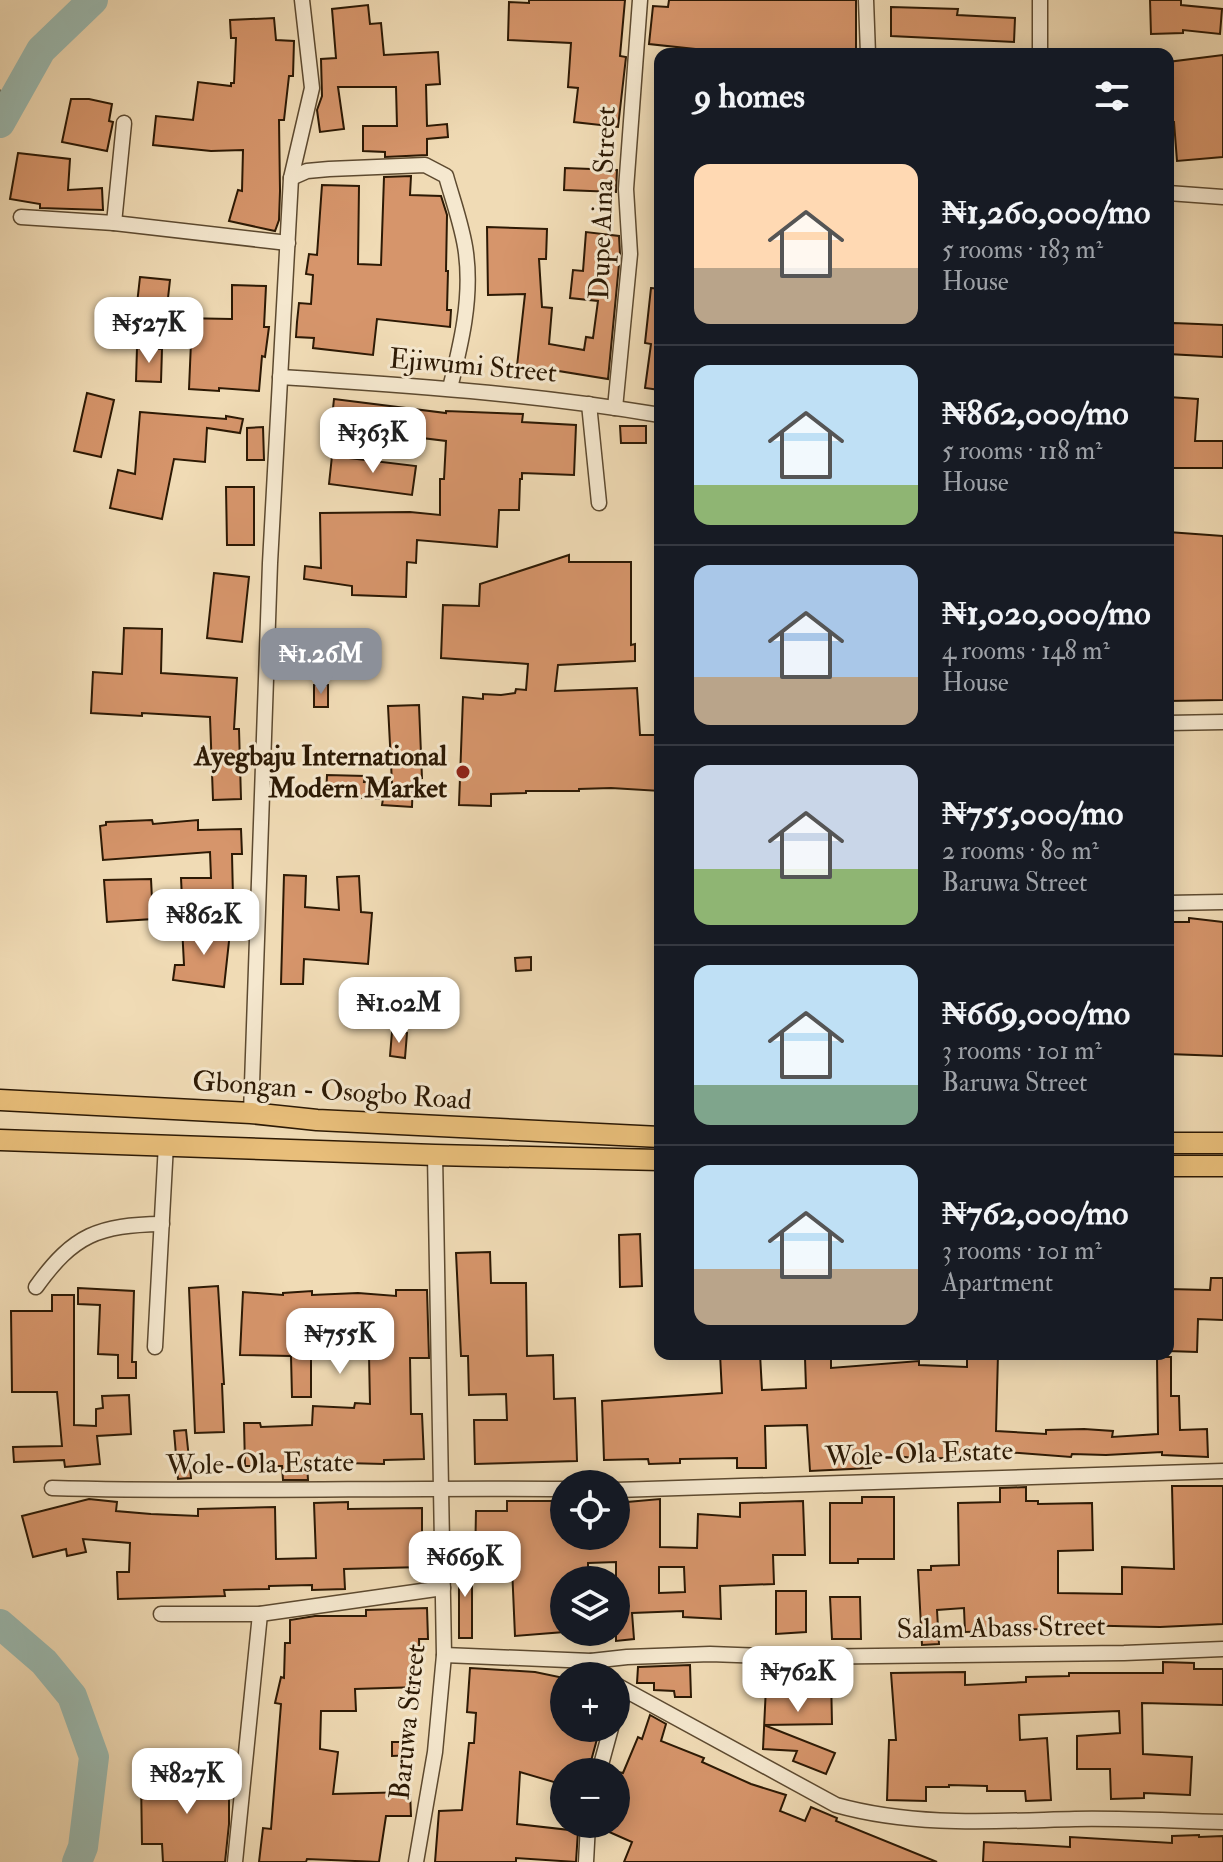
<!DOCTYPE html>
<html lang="en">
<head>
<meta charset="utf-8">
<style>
	:root { --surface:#171b24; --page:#20242c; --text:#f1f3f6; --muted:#9ea1a6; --line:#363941; --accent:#8c9099 }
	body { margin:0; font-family:"IM FELL Double Pica",serif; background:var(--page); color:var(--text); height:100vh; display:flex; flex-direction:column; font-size:30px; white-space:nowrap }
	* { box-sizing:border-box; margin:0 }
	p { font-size:26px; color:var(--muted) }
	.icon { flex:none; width:44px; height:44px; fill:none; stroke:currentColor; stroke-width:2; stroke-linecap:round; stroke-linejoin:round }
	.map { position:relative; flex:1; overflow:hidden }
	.details { position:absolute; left:654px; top:48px; width:520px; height:1312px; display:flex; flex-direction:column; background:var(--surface); border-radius:16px; box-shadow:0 4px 20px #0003 }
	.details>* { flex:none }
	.fabs { position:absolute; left:550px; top:1470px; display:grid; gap:16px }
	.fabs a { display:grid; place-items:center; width:80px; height:80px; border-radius:50%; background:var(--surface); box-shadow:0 4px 20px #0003; font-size:40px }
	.price { position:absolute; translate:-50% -68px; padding:0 18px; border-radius:16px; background:#fff; color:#222; font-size:26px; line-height:52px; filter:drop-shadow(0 2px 4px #0008) }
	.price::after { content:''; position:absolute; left:50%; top:48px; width:24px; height:18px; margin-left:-12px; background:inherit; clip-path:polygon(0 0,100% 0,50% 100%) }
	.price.current { background:var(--accent); color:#fff }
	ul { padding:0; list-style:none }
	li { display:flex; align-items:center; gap:24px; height:200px; padding:0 40px }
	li+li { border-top:2px solid var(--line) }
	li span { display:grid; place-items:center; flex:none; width:224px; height:160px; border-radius:16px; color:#555 }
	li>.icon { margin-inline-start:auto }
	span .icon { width:96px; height:96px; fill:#fffc; stroke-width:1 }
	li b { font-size:34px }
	h2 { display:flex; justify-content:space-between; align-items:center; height:96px; padding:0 40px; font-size:34px }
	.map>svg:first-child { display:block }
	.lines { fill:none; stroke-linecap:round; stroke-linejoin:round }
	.stream { stroke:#6f7a6c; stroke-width:5 }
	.river { stroke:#9bbbb2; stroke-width:30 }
	.building { fill:#d6956b; stroke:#2c1904; stroke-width:2; fill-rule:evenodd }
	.street-casing { stroke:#5d4a30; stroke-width:17 }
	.primary-casing { stroke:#2c1904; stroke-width:23 }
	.street { stroke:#f5e8cf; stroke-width:14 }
	.primary { stroke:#e8be7a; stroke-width:20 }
	.poi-dot { fill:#8f2418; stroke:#f5e8cf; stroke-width:3 }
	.labels { text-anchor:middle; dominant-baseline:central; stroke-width:6; stroke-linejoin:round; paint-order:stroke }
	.street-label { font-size:28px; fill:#2c1904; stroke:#f5e8cf }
	.poi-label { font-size:28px; font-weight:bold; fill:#2c1904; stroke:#f5e8cf; text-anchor:end }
</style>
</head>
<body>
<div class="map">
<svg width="1223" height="1862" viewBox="0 0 1223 1862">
	<rect width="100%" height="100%" fill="#f0dbb5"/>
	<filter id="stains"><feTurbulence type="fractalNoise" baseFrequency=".0025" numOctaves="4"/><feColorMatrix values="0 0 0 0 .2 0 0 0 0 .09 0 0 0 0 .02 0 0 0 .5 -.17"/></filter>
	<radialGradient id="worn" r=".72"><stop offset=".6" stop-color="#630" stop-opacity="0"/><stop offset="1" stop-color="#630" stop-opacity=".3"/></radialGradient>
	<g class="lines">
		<g class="stream">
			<path d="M0 92 13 101"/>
			<path d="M0 1625 3 1626"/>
		</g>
		<g class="river">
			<path d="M0 123 41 50 93 0"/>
			<path d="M0 1624 44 1662 72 1696 94 1757 83 1847 77 1862"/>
		</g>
	</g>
	<g class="building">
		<path d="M529 0H625L620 56 626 57 618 127 574 122 578 88 568 87 571 43 508 40 509 2 529 3Z"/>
		<path d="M669 0H856V54H704V50L649 44 653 6 668 7Z"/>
		<path d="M1150 0H1181V5L1222 9 1220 34 1183 30V33L1151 34Z"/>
		<path d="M368 5 370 24 381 23 384 55 438 52 440 84 426 85 427 126 447 124 448 137 427 139V155L385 157V152L363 151V126H397L396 87H338L344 129 320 132 317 110 322 96 321 59 336 58 332 9Z"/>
		<path d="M891 7 958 9 957 15 1015 18 1014 42 891 36Z"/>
		<path d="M274 18 276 40 294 41 293 76H289L284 120H279L280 191 279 220 275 231 229 221 238 190 242 191 243 150 211 151 153 145 156 116 193 120 198 82 231 86V83H234L236 38H231L230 20Z"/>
		<path d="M1223 55V157L1177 161 1174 122H1168V62Z"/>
		<path d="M71 99H89L112 104 109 121 113 122 107 151 62 142Z"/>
		<path d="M18 153 70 159 68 190 102 188 103 210 40 208V204L10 199Z"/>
		<path d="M565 168 617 170 616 192 564 190Z"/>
		<path d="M411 176 410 195 441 196 447 215 446 271H448L447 310H451L450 327 377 319 373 355 313 348 314 338 296 337 297 322 299 303 311 304 313 275 306 274 309 254 317 255 322 185 359 186 358 264 381 265 384 177Z"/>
		<path d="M487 227 547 229 546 259H539L542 307 552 308 549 344 584 350 586 337 593 338 598 301 570 298 573 270 583 271 586 232 619 236 620 254 608 379 546 369 545 378 516 375 525 294 488 295Z"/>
		<path d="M140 277 170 280 167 307 137 304Z"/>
		<path d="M232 285 266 286 264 327H269L265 357 262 356 259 391 219 388V391L189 389 191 342H179L180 318 232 319Z"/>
		<path d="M651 288 660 289V390L645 388 651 344 645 343Z"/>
		<path d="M1173 323 1223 325V357L1168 354V337H1173Z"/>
		<path d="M137 348 162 349 161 382 136 381Z"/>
		<path d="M87 393 114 400 101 457 74 451Z"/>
		<path d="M1168 397 1198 399 1195 441H1223V468H1168Z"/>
		<path d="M334 399 446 413V411L523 414 522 422 576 425 574 475 522 473V479H520L519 510H499L497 547 417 540 416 563 407 562 406 597 352 595V586L304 579 305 566 321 568 320 513 410 512 440 515V479H444L446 441 331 427Z"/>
		<path d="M140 412 226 419V416L243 419 240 433 207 428 205 462 174 459 162 519 110 508 118 470 135 474Z"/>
		<path d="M620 426H646V443H621Z"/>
		<path d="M263 427 264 460H247V428Z"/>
		<path d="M332 456 416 466 412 495 329 484Z"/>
		<path d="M226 487H254V545H227Z"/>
		<path d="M1168 532 1223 536V700L1168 701Z"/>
		<path d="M569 555V562H631V645L635 644V661L558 665 555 691 637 688 640 735H660V791L611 788 579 789V791H526V793L491 794V806L459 805 463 697 483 699V694L501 695 515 693 516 689 526 690 528 664 441 658 443 605 479 606 480 584Z"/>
		<path d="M214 573 249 577 242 642 207 638Z"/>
		<path d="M124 628 162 629 161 673 237 678 234 729H239L241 799 213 800 210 717 142 713V716L91 713 93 672 122 674Z"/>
		<rect x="314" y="685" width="14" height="22"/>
		<path d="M419 705 422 778 413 779 412 807 382 805 383 799 326 796 327 775 365 776 364 782 392 783 388 706Z"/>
		<path d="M152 820 153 824 198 820V830L241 829 242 854H232L233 898 182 899 181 878H211L210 852 103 860 100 826 106 825V822Z"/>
		<path d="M284 875 306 876 305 907 339 910 337 877 359 876 361 912 372 913 368 964 304 959 303 984H281Z"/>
		<path d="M151 879 153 919 107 922 104 880Z"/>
		<path d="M1189 918 1223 922V1056L1168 1054V922H1189Z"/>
		<path d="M182 926 230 932 224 987 173 980 175 965H184Z"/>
		<path d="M531 957V970L516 971 515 958Z"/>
		<path d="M392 1032 407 1033 405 1058 390 1056Z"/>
		<path d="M640 1234 642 1286 620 1287 619 1235Z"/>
		<path d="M490 1252 491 1283H526L527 1356 553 1355 554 1399 575 1398 577 1461 475 1464 474 1420H507L506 1394 469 1395 468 1356H461L456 1253Z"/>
		<path d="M1211 1278H1223V1320L1198 1319 1197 1352 1168 1351V1289L1210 1290Z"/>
		<path d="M218 1286 224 1384H222L224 1432 195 1433 189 1288Z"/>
		<path d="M78 1288 134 1291 132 1362H136V1378H118V1355L98 1354 100 1305 78 1304Z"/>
		<path d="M396 1290H427L429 1358H410L411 1414H422L424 1459 384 1460V1464L344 1463 343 1466 307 1463 308 1480H283L282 1466H245L244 1423H260L261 1427 312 1425 313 1406 354 1408 355 1403 370 1404 369 1355 311 1357V1397H292L291 1356 240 1355 243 1292 283 1295V1293L312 1291V1295L358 1293 396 1296Z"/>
		<path d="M52 1295H74V1425L96 1426V1409L103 1408 102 1396 129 1395 131 1434 97 1436 100 1464 65 1467 64 1460 14 1462 13 1447 62 1446 57 1392H12L11 1311H52Z"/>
		<path d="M720 1354H760L762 1390 806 1388 805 1358H831V1368L919 1361V1365L967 1367V1354H998L996 1431 1046 1434V1430L1084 1429 1113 1431 1112 1437 1158 1434 1157 1357H1171V1396H1179L1180 1430 1207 1429 1208 1457 1162 1455V1452L1106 1455 1072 1454 1071 1457 993 1451V1456L922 1459 870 1453 871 1468 810 1471 807 1425 765 1426 766 1468H737V1458L680 1459V1463L649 1464 648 1459 604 1460 602 1401 722 1393Z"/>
		<path d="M186 1430 191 1478 178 1479 174 1431Z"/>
		<path d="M1172 1486H1223V1624L1160 1627 1068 1625 1040 1626V1629L965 1632 964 1608 937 1610 939 1644 922 1645 918 1570H931V1566L959 1565 958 1503 1000 1502V1488L1026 1487V1501H1038V1504L1092 1503 1093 1550 1058 1551V1593L1122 1594V1567L1174 1569Z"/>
		<path d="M862 1497H894V1559H858V1563H830V1503H862Z"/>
		<path d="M89 1499 117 1502 116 1511 151 1514 198 1516V1509L275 1507 276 1559 316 1558 314 1503 348 1502V1509L422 1508V1567L344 1569 345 1589 312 1590V1585L269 1586V1589L224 1590 225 1596 118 1599 117 1572H129L130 1543 83 1539 86 1552 67 1556 66 1549 33 1557 22 1516Z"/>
		<path d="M660 1499V1547L697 1548 698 1514 740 1517V1503L803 1501 805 1555H773L774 1584 720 1586 721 1619 683 1617V1611L632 1613 634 1639 616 1641V1562L588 1563V1580H564V1632L515 1636 512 1567 510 1564 475 1562 476 1511H507V1501H564V1536H616V1503ZM659 1567H684L685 1592 659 1593Z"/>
		<path d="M459 1560 472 1561V1638H459Z"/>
		<path d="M776 1591H806V1632L776 1634Z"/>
		<path d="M830 1597H860L861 1639H832Z"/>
		<path d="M427 1608 428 1639H419L420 1687 355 1689 356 1711H321L320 1749 338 1752 333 1794 410 1792 411 1816H386L379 1862 307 1859 306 1862H259L263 1828 271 1829 281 1704 275 1703 281 1677 284 1678 285 1643H290V1620L315 1616H366V1610Z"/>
		<path d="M1163 1662 1194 1663V1669H1223V1705L1142 1703 1143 1754 1192 1757 1190 1795 1144 1793V1798L1111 1799 1110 1769H1077V1736L1120 1733 1119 1711 1019 1715 1020 1740 1047 1738 1051 1800 1026 1801 1025 1791H987V1786L949 1785V1787H926V1801L887 1800 889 1740H896L891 1673 965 1672V1685L1026 1682V1677L1069 1676V1673H1163Z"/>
		<path d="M690 1665 691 1697H675L674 1691 654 1690V1683H637L638 1667Z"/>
		<path d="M767 1666 793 1668V1676L831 1675 832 1724 764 1725 835 1753 826 1774 793 1761 797 1751 763 1749Z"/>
		<path d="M470 1668 535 1672 564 1678V1728H600L588 1772H564V1785L520 1772 517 1824 578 1831 576 1862 516 1858V1862H435L439 1811 462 1810 469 1743H474L476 1713 467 1712Z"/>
		<path d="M650 1715 666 1724 661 1741 704 1758 702 1762 751 1784 786 1795 780 1811 805 1821 811 1807 837 1818 836 1821 937 1862H624L632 1842 598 1827V1824H616V1779L618 1772 623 1773 638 1737 642 1739Z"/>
		<path d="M392 1742H414V1755L392 1756Z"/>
		<path d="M156 1771 229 1774V1824L225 1862H163L162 1844H142L141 1779 155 1780Z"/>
		<path d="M1199 1835V1837L1223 1836V1862H983L984 1842 1070 1847V1837L1172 1843V1836Z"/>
	</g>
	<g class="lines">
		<g class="street-casing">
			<g id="street">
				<path d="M866 0 868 54"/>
				<path d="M1040 54V0"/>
				<path d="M291 178 307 171 329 169 425 165 446 176C453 201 463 228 466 253 472 299 461 344 450 388"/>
				<path d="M1168 193 1223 197"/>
				<path d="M21 217 114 223 288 243"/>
				<path d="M114 223 124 123"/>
				<path d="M280 377C408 385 534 394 660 415"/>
				<path d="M589 404 599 503"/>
				<path d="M615 408 630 254 626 189 640 0"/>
				<path d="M1168 723 1223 722"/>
				<path d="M1168 903 1223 902"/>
				<path d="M251 1113 270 563 291 178 312 88 302 0"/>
				<path d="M36 1287C74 1234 99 1225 162 1224"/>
				<path d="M155 1347 166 1144"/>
				<path d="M52 1488C223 1493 393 1487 564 1489"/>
				<path d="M616 1490 1223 1471"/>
				<path d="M161 1614H260L443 1588"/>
				<path d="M444 1655 591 1661 627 1657 710 1654 796 1657 1124 1653 1223 1649"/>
				<path d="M591 1661 607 1676"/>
				<path d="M616 1685 836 1805C915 1827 994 1821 1075 1819 1124 1818 1174 1821 1223 1822"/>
				<path d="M616 1709 622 1690"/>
				<path d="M599 1772 611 1728"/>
				<path d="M235 1862 260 1614"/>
				<path d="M416 1862 435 1752 444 1655 435 1155"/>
				<path d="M586 1862 588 1824"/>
			</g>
		</g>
		<g class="primary-casing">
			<g id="primary">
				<path d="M0 1100 251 1113 317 1120 660 1137"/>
				<path d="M0 1140 435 1155 660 1160"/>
				<path d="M1168 1143H1223"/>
				<path d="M1168 1166H1223"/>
			</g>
		</g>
		<use href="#street" class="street"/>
		<use href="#primary" class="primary"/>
	</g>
	<circle class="poi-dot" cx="463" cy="772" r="8"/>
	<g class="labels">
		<g class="street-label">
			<text transform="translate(603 203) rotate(-88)">Dupe Aina Street</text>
			<text transform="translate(473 366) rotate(5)">Ejiwumi Street</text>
			<text transform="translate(332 1091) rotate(4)">Gbongan - Osogbo Road</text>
			<text transform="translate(919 1454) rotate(-2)">Wole-Ola Estate</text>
			<text transform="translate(260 1464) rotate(-1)">Wole-Ola Estate</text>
			<text transform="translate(1001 1628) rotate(-1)">Salam Abass Street</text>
			<text transform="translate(408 1722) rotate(-84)">Baruwa Street</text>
		</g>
		<g class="poi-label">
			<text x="447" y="756">Ayegbaju International<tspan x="447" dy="32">Modern Market</tspan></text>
		</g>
	</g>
	<rect width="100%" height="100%" filter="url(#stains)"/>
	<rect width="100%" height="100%" fill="url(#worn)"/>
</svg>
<div class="fabs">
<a><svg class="icon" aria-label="locate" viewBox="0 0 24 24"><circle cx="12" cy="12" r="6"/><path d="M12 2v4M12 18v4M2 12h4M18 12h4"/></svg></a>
<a><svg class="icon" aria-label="layers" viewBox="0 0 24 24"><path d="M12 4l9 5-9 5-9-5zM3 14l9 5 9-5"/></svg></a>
<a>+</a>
<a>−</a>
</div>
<b class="price" style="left:149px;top:365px">₦527K</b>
<b class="price" style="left:373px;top:475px">₦363K</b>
<b class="price current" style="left:321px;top:696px">₦1.26M</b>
<b class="price" style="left:204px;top:957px">₦862K</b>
<b class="price" style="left:399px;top:1045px">₦1.02M</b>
<b class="price" style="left:340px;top:1376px">₦755K</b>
<b class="price" style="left:465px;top:1599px">₦669K</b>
<b class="price" style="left:798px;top:1714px">₦762K</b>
<b class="price" style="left:187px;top:1816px">₦827K</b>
<section class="details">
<h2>9 homes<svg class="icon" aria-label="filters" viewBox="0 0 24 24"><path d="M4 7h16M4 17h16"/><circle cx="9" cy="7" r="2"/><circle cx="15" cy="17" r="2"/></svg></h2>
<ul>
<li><span style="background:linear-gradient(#ffd9b3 65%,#b9a48a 0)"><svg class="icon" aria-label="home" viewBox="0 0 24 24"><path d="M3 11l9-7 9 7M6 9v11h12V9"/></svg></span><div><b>₦1,260,000/mo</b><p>5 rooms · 183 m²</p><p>House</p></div></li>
<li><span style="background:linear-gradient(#bfe0f5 75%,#8fb573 0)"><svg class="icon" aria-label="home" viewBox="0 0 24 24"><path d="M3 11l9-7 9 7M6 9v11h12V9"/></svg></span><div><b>₦862,000/mo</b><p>5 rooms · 118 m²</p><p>House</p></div></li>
<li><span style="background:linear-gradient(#a9c7e8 70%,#b9a48a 0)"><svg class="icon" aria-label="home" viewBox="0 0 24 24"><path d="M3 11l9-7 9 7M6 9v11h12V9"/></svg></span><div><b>₦1,020,000/mo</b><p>4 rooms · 148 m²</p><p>House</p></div></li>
<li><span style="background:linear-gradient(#c9d6e8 65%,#8fb573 0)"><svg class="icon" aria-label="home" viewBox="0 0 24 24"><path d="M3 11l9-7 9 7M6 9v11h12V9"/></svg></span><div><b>₦755,000/mo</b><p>2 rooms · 80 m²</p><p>Baruwa Street</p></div></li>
<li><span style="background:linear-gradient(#bfe0f5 75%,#7fa58c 0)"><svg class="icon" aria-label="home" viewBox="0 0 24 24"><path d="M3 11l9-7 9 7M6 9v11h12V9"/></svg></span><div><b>₦669,000/mo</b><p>3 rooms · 101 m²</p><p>Baruwa Street</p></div></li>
<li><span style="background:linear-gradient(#bfe0f5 65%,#b9a48a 0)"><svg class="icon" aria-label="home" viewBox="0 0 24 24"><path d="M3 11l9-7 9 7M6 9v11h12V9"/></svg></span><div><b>₦762,000/mo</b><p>3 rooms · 101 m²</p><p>Apartment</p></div></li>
</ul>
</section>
</div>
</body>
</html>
